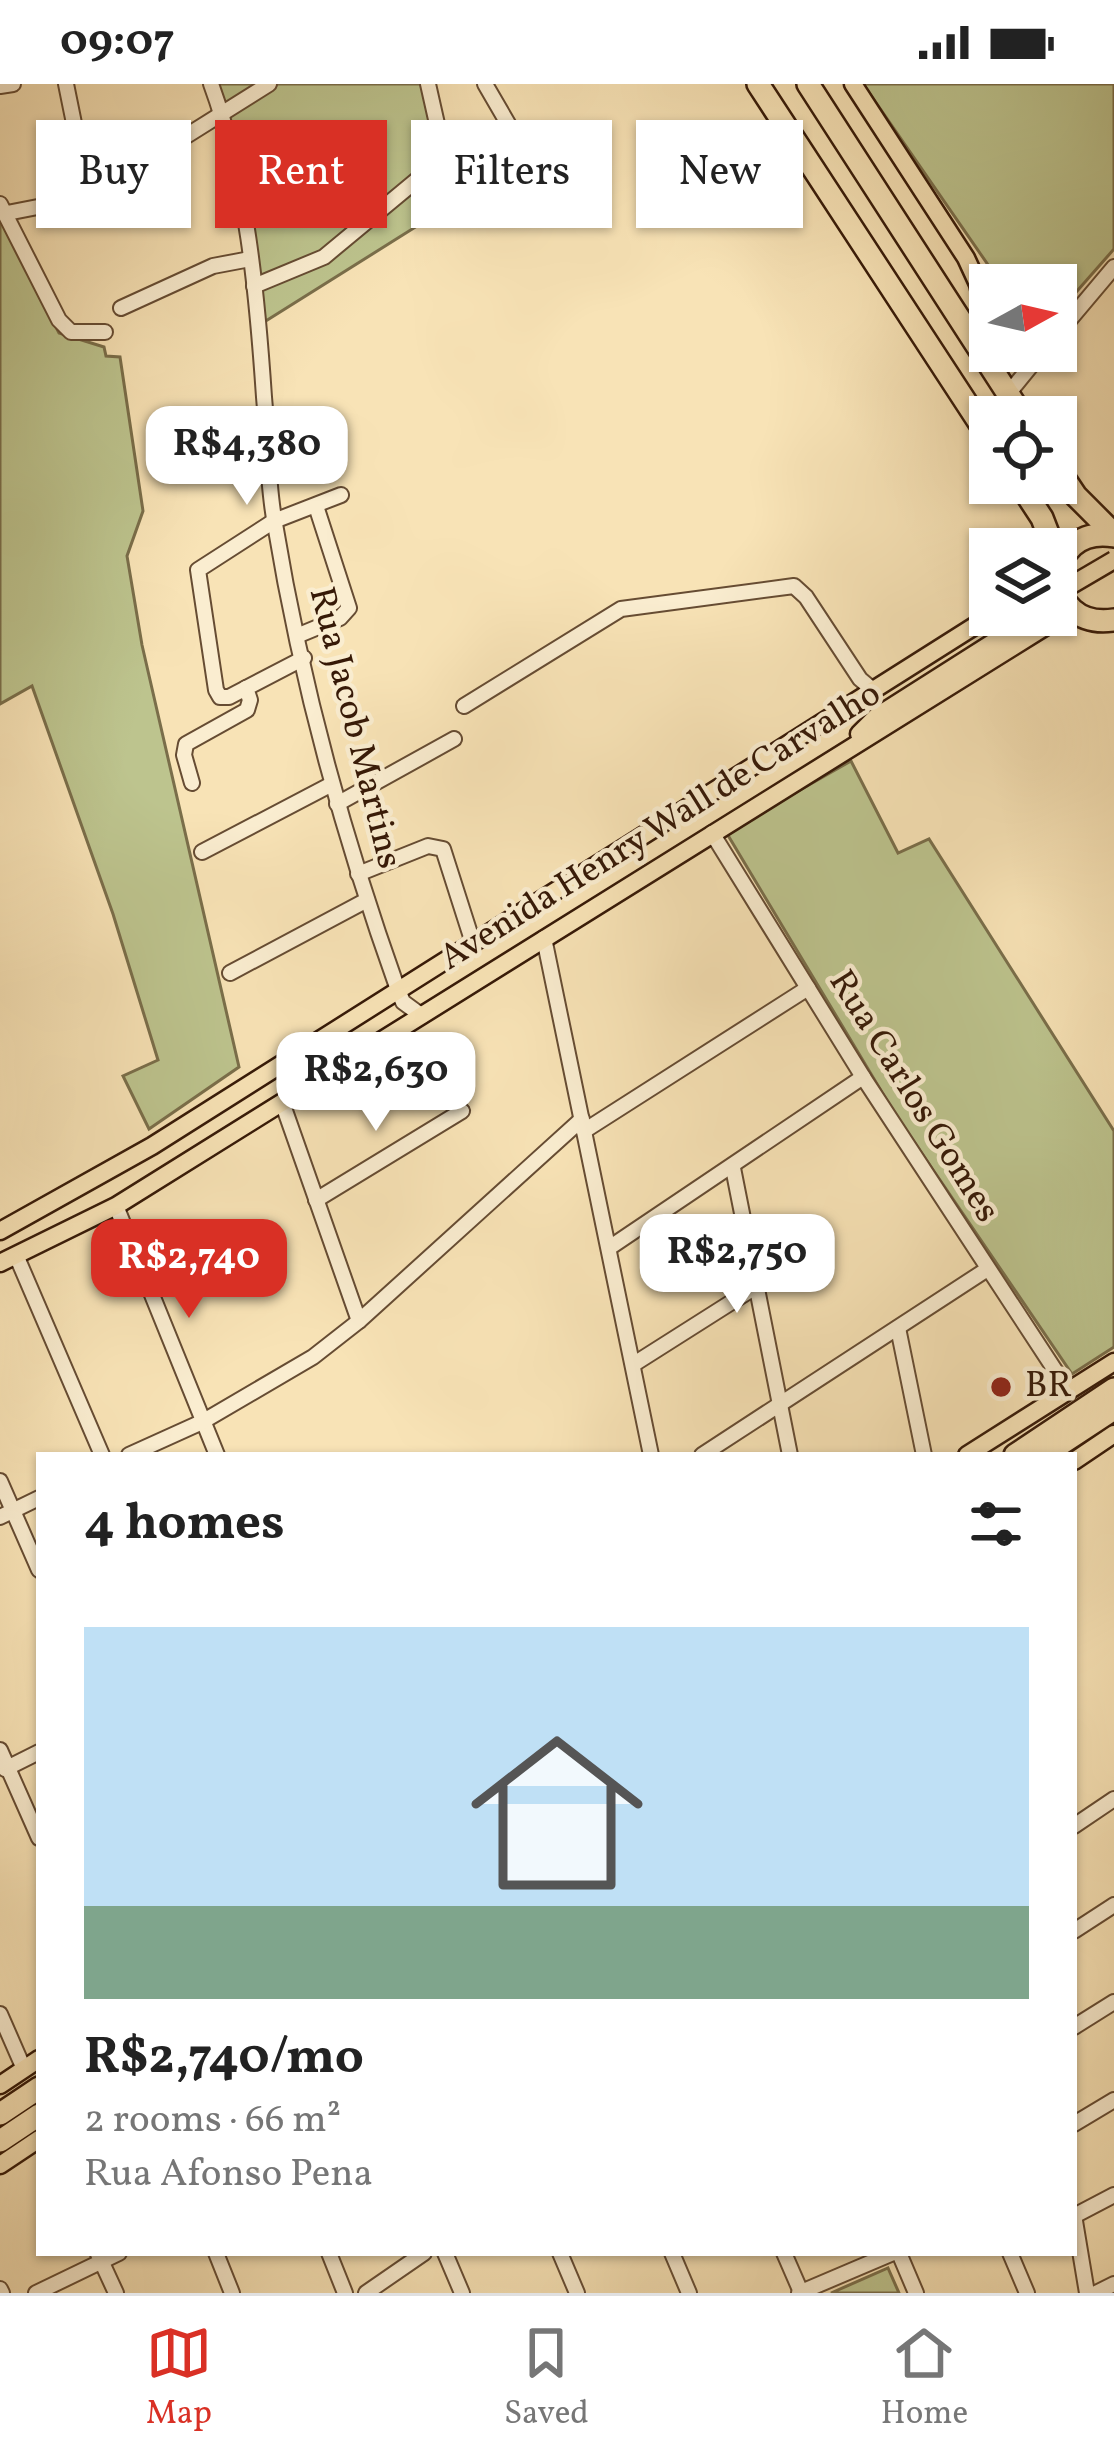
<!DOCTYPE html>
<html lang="en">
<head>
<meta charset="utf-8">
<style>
	:root { --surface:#fff; --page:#f2f2f2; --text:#222; --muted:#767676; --line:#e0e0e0; --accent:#d93025 }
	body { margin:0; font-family:Vollkorn,serif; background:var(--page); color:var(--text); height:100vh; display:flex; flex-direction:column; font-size:45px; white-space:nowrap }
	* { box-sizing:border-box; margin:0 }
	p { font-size:39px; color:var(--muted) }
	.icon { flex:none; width:66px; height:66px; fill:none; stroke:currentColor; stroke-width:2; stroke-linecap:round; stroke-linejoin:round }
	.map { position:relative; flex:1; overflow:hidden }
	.details { position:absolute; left:36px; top:1368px; width:1041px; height:804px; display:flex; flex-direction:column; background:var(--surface); border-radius:0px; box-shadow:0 3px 9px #0004 }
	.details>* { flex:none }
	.hud { position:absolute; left:36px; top:36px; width:1044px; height:108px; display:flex; gap:24px }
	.needle { width:78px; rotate:82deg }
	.controls { position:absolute; left:969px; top:180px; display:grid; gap:24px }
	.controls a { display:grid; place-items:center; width:108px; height:108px; border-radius:0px; background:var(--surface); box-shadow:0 3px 9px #0004; font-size:60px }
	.price { position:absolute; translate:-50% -102px; padding:0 27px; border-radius:24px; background:#fff; color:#222; font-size:39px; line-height:78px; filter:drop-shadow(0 3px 6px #0008) }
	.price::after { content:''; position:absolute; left:50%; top:72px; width:36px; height:27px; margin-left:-18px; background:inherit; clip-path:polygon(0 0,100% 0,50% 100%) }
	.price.current { background:var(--accent); color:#fff }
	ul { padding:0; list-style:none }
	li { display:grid; align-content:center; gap:24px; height:636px; padding:0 48px }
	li+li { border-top:3px solid var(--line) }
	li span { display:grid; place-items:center; height:372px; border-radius:0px; color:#555 }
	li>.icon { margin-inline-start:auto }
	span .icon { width:216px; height:216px; fill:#fffc; stroke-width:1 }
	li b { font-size:51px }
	h2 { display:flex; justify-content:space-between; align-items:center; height:144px; padding:0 48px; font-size:51px }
	.pill { padding:0 42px; border-radius:0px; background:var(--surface); box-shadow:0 3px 9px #0004; font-size:42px; line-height:108px }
	.pill.current { background:var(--accent); color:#fff }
	.status { display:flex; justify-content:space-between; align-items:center; height:84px; padding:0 60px; background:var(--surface); direction:ltr }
	.status svg { height:33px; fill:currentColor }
	.dock { display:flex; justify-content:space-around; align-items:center; height:168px; border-top:3px solid var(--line); background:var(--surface); font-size:33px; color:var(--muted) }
	.dock a { display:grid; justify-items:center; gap:6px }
	.dock .current { color:var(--accent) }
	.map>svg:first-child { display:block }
	.green { fill:#bdc48e; stroke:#7a6e4a; stroke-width:3 }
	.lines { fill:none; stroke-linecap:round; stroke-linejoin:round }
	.minor-casing { stroke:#664c33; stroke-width:18 }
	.major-casing { stroke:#361907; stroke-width:21 }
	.highway-casing { stroke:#361907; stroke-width:26 }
	.minor { stroke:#faedd0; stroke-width:14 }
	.major { stroke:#f8e3b6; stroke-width:16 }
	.highway { stroke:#f8e3b6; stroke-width:21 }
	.major-bridge-casing { stroke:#361907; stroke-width:21; stroke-linecap:butt }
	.major-bridge { stroke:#f8e3b6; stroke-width:16 }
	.poi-dot { fill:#8f2418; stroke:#faedd0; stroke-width:4.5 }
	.labels { text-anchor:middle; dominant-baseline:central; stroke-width:9; stroke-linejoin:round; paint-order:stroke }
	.street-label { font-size:36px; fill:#361907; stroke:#faedd0 }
	.poi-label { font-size:36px; fill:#361907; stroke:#faedd0; text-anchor:start }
</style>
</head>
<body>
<div class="status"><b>09:07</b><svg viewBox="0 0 49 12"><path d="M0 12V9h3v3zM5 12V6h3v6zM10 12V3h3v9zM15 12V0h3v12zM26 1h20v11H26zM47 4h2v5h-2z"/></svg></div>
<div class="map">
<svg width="1114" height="2209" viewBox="0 0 1114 2209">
	<rect width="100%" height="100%" fill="#f8e3b6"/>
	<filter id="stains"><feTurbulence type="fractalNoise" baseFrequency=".00167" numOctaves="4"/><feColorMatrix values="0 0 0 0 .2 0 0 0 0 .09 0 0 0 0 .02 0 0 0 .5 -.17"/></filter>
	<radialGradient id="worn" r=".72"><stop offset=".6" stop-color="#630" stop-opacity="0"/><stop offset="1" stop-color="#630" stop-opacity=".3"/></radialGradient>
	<g class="green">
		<path d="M211 0H425L468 110 261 240 252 170Z"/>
		<path d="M863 0H1114V165L1056 231V201H1002Z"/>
		<path d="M0 133 59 249 104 263 106 272 120 273 143 427 127 472 142 561 239 983 149 1045 123 992 158 976 113 830 32 602 0 620Z"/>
		<path d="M851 677 898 769 929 755 1114 1047V1263L1072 1290 895 1030 726 748Z"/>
		<path d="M888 2184 899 2209H831Z"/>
	</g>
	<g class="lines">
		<g class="minor-casing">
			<g id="minor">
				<path d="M66 0 89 113"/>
				<path d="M211 0C247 98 257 209 264 313 268 355 267 399 275 440 301 598 344 755 398 906L403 918 422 932"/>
				<path d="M428 0 442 62 470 109"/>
				<path d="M485 0 528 74"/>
				<path d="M0 2 13 0"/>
				<path d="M0 120 59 236 71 248H105"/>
				<path d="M7 129 89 113 269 0"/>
				<path d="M254 202 324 173 424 90 442 62"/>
				<path d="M121 224 213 182 250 175"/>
				<path d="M1056 252 1114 183"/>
				<path d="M1008 310 1043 267"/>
				<path d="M299 551 340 534 349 524 316 422"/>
				<path d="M304 574 229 613H220L216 606 198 486 274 437 341 411"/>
				<path d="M464 622 621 525 794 502 806 513 860 595 873 606"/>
				<path d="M192 699 184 671 186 660 247 626 250 616 246 604"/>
				<path d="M337 720 454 655"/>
				<path d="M712 749 863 993 1068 1306"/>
				<path d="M202 768 332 700"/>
				<path d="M358 790 428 762 443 765 473 859"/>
				<path d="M544 854 651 1371"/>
				<path d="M230 889 367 816"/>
				<path d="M282 1018 359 1237"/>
				<path d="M584 1047 808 904"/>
				<path d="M733 1084 790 1371"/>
				<path d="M316 1116 462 1027"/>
				<path d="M116 1122 217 1371"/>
				<path d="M609 1164 863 993"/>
				<path d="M16 1171 102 1371"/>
				<path d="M898 1244 924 1371"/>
				<path d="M634 1280 757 1202"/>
				<path d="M129 1371 202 1338 313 1273 359 1237 582 1035"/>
				<path d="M702 1371 986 1186"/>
				<path d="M0 1397 39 1486"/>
				<path d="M0 1433 39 1414"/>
				<path d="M0 1666 39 1754"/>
				<path d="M5 1685 39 1668"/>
				<path d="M1074 1742 1114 1715"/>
				<path d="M1074 1847 1114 1821"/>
				<path d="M0 1930 24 1985"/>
				<path d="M1074 1943 1114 1918"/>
				<path d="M1074 2040 1114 2016"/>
				<path d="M1074 2131 1087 2209"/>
				<path d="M1074 2132 1114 2111"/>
				<path d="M216 2169 232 2209"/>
				<path d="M329 2169 345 2209"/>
				<path d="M445 2169 462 2209"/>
				<path d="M560 2169 577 2209"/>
				<path d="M672 2169 689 2209"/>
				<path d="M784 2169 801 2208"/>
				<path d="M899 2169 916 2209"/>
				<path d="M1010 2169 1027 2209"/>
				<path d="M98 2170 116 2209"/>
				<path d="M0 2205 2 2209"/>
				<path d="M36 2209 119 2169"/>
				<path d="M366 2209 424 2169"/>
				<path d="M799 2209 893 2169"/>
				<path d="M1096 2209 1114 2200"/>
			</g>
		</g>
		<g class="major-casing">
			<g id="major">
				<path d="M853 0 966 174 978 200 990 253"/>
				<path d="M859 650 877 632 1036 531"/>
				<path d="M0 1147 152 1062 992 531"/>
				<path d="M0 1179 116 1122 1048 541 1079 532"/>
				<path d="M967 1371 1114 1278"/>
				<path d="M1074 1377 1114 1350"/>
				<path d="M0 2001 39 1975"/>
				<path d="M0 2081 39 2055"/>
			</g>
		</g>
		<g class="highway-casing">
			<g id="highway">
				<path d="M758 0 990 355"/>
				<path d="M808 0 1023 333"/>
				<path d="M1056 382 1076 412 1114 450"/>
				<path d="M1019 399 1042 434 1054 465"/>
				<path d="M1114 452C1041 440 1040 547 1114 536"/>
				<path d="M1015 1371 1114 1305"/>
				<path d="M1044 1371 1114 1325"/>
				<path d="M0 2030 39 2004"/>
				<path d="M0 2057 39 2031"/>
			</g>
		</g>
		<use href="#minor" class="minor"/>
		<use href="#major" class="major"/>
		<use href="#highway" class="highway"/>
		<g class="major-bridge-casing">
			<path id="major-bridge" d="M1056 510 1114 476"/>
		</g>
		<use href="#major-bridge" class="major-bridge"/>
	</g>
	<circle class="poi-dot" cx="1001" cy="1303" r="12"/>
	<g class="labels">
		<g class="street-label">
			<text transform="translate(354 644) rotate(76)">Rua Jacob Martins</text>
			<text transform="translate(661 743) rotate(-32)">Avenida Henry Wall de Carvalho</text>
			<text transform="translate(913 1013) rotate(58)">Rua Carlos Gomes</text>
		</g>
		<g class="poi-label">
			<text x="1025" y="1303">BR</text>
		</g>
	</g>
	<rect width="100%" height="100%" filter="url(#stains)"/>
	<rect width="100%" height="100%" fill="url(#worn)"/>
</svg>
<div class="controls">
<a><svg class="needle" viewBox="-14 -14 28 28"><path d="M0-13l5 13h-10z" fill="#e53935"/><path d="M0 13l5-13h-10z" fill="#767676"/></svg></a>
<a><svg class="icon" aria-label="locate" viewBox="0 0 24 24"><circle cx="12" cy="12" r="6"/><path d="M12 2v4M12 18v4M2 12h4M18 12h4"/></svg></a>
<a><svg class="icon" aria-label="layers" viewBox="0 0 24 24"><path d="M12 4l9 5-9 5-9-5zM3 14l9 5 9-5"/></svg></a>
</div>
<b class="price" style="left:247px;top:424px">R$4,380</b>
<b class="price" style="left:376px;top:1050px">R$2,630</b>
<b class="price" style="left:737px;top:1232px">R$2,750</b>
<b class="price current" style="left:189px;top:1237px">R$2,740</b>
<div class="hud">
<a class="pill">Buy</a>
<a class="pill current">Rent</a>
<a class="pill">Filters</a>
<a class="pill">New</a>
</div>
<section class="details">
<h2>4 homes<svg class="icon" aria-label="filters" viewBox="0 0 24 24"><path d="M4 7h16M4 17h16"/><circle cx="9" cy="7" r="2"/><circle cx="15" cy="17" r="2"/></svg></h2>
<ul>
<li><span style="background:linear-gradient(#bfe0f5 75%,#7fa58c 0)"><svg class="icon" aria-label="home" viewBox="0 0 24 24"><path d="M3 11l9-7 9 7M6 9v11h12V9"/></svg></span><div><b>R$2,740/mo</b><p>2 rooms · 66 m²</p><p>Rua Afonso Pena</p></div></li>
</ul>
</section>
</div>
<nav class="dock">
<a class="current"><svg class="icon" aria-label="map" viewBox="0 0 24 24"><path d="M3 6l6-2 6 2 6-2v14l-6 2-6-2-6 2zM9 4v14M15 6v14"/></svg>Map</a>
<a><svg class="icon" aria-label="saved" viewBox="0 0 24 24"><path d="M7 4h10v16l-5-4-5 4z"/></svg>Saved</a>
<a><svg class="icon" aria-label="home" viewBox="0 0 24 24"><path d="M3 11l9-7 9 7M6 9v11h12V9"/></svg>Home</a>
</nav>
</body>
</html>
